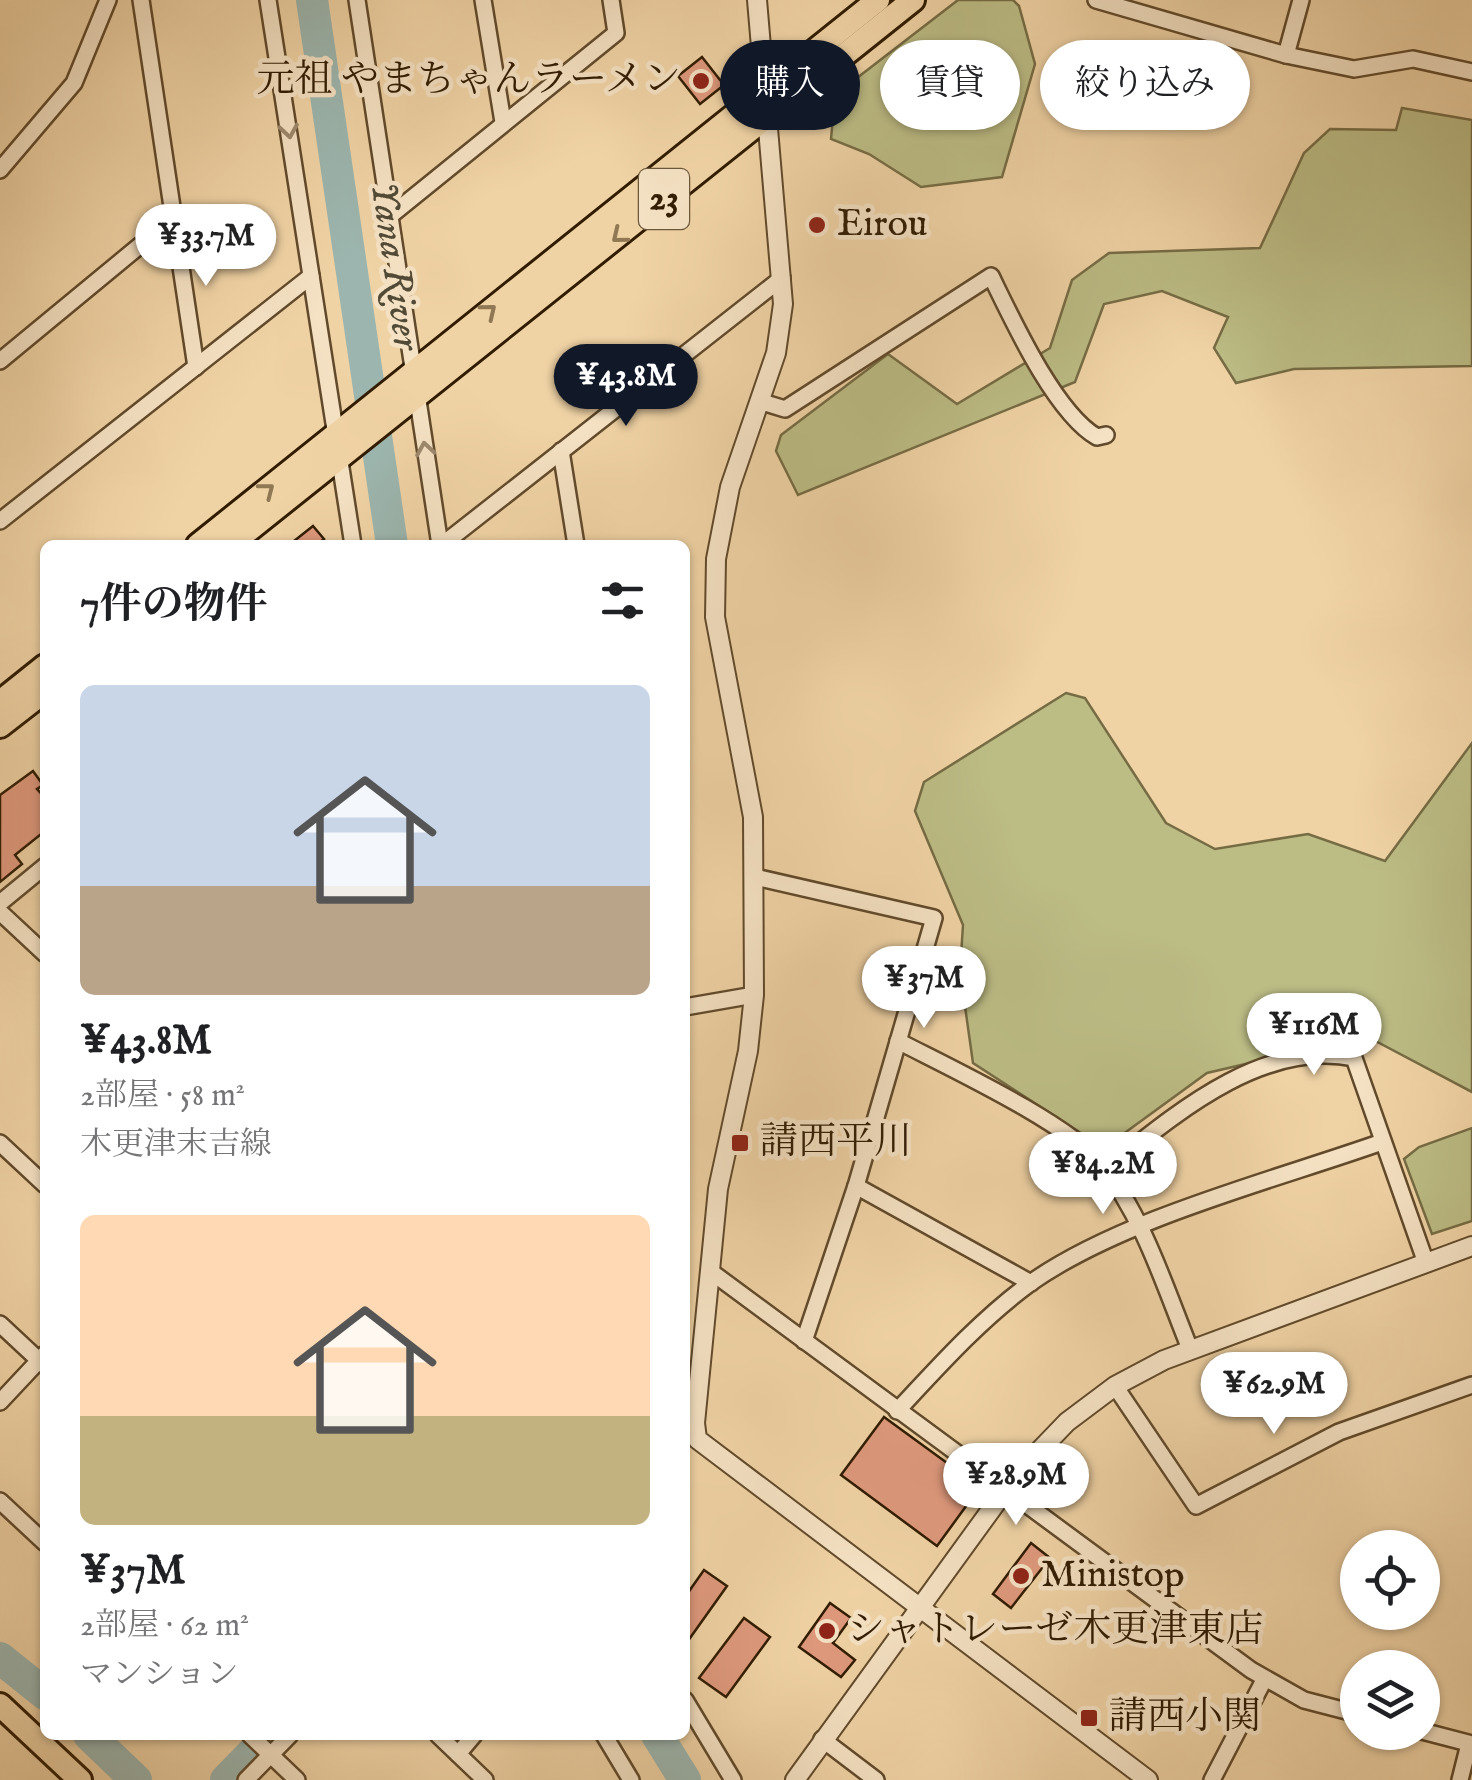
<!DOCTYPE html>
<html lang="ja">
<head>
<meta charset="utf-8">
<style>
	:root { --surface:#fff; --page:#f6f6f6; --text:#202124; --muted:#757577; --accent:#111827 }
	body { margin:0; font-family:"IM FELL English","Noto Serif JP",serif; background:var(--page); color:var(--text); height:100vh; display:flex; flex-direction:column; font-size:38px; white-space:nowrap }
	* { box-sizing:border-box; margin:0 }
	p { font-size:32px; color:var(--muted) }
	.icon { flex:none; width:55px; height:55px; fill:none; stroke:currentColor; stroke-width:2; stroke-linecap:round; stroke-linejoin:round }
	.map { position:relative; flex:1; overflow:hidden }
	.drawer { position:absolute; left:40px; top:540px; width:650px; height:1200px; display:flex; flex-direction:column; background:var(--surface); border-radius:15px; box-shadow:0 2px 8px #0004 }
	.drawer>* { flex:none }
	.banner { position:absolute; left:720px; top:40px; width:600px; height:90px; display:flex; gap:20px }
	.fabs { position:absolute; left:1340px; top:1530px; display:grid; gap:20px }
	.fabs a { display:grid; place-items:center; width:100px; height:100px; border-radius:50%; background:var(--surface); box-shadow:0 2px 8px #0004; font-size:50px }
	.price { position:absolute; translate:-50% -85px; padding:0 22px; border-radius:35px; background:#fff; color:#222; font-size:32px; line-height:65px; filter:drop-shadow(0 2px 5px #0008) }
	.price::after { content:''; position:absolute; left:50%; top:60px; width:30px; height:22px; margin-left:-15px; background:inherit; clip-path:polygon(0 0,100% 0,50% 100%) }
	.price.active { background:var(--accent); color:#fff }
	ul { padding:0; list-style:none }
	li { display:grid; align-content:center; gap:20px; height:530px; padding:0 40px }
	li span { display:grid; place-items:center; height:310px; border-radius:15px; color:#555 }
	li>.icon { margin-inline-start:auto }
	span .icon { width:180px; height:180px; fill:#fffc; stroke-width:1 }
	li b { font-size:42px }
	h2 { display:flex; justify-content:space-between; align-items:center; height:120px; padding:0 40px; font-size:42px }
	.tag { padding:0 35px; border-radius:45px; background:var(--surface); box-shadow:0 2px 8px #0004; font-size:35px; line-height:90px }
	.tag.active { background:var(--accent); color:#fff }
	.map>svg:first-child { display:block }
	.green { fill:#bcbc85; stroke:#766c44; stroke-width:2.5 }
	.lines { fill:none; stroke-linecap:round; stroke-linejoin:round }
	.river { stroke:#9cb6af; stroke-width:32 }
	.building { fill:#df997d; stroke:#311c02; stroke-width:2.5 }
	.minor-casing { stroke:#614a2b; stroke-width:20 }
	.tertiary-casing { stroke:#614a2b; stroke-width:22 }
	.primary-casing { stroke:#311c02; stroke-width:28 }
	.minor { stroke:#f5e2c4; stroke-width:15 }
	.tertiary { stroke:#f5e2c4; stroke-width:18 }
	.primary { stroke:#f0d3a5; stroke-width:22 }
	.oneway { stroke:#9d896d }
	.oneway2 { stroke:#907854 }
	.poi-dot { fill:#8f2418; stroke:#f5e2c4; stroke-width:4 }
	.labels { text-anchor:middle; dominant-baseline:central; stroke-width:9; stroke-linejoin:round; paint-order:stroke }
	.shield { fill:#f5e2c4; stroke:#6c573c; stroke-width:2.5 }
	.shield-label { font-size:35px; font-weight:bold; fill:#311c02 }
	.poi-label { font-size:38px; fill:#311c02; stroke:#f5e2c4; text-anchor:start }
	.water-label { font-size:40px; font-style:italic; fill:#514a36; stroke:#f5e2c4 }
</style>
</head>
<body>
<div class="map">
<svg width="1472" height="1780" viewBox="0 0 1472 1780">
	<rect width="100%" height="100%" fill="#f0d3a5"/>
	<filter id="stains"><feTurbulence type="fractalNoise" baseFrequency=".002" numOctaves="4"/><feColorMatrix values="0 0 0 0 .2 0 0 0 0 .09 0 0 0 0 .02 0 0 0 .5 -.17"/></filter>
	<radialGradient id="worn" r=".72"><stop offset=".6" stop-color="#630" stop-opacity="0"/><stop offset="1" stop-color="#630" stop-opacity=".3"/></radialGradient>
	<g class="green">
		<path d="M958 0H1013L1019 6 1035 64 1002 177 921 187 869 154 831 139 835 95Z"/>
		<path d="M1402 108 1472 120V366L1294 369 1236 383 1214 348 1228 317 1162 291 1104 304 1075 382 798 495 776 451 781 435 888 354 957 404 1050 348 1072 280 1109 253 1260 248 1304 153 1330 129 1396 130Z"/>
		<path d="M1066 693 1085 698 1166 823 1215 849 1308 834 1385 861 1472 743V1092L1366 1036 1207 1073 1104 1148 973 1063 960 971 963 925 915 811 924 782Z"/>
		<path d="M1472 1128V1221L1432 1234 1404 1159 1419 1147Z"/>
	</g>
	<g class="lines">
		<g class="river">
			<path d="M312 0 392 545"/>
			<path d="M0 1658 45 1694"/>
			<path d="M89 1735 136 1780"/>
			<path d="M657 1735 685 1780"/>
			<path d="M226 1780 270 1735"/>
		</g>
	</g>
	<g class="building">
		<path d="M702 57 724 85 700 104 678 76Z"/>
		<path d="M313 526 324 539 316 545H289Z"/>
		<path d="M33 771 43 785 37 789 45 798V831L15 855 22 864 0 882V795Z"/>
		<path d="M884 1417 980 1487 937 1546 841 1475Z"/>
		<path d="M1031 1543 1050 1558 1011 1608 993 1594Z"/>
		<path d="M704 1570 727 1586 685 1645V1597Z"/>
		<path d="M830 1603 851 1618 833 1643 855 1660 841 1677 799 1647Z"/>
		<path d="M744 1618 770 1637 726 1697 699 1678Z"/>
	</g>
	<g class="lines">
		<g class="minor-casing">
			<g id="minor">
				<path d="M141 0 196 367"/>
				<path d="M268 0 353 545"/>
				<path d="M357 0 440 545"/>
				<path d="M483 0 503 122"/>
				<path d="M1096 0 1286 55 1354 69 1413 59 1472 72"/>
				<path d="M1286 55 1301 0"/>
				<path d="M0 170 74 83 108 0"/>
				<path d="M390 216 616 33 611 0"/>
				<path d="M0 361 172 219"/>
				<path d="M762 402 785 409 991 276C1012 319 1055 413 1097 437L1106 435"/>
				<path d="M561 451 576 545"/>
				<path d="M0 521 311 276"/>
				<path d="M442 545 782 278"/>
				<path d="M755 877 934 918 856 1186 804 1341"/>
				<path d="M0 903 45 866"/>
				<path d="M0 912 45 954"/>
				<path d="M685 1007 754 995"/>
				<path d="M898 1041C948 1067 1068 1123 1101 1164 1143 1216 1165 1287 1190 1349"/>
				<path d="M0 1143 45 1185"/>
				<path d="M1105 1170C1173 1116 1261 1039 1354 1058L1426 1263"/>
				<path d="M856 1186 1031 1283"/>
				<path d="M710 1271 1251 1670 1304 1700 1358 1714"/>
				<path d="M0 1324 45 1366"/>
				<path d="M1115 1386 1196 1506 1339 1432 1472 1385"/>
				<path d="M0 1402 45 1354"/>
				<path d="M897 1411C939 1366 979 1321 1029 1284 1120 1219 1275 1180 1382 1142"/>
				<path d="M0 1501 45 1543"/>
				<path d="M685 1700 733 1780"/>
				<path d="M1422 1731 1472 1744"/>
				<path d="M250 1735 297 1780"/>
				<path d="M438 1735 485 1780"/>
				<path d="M604 1735 631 1780"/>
				<path d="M822 1739 876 1780"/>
				<path d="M458 1754 474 1735"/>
				<path d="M246 1780 290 1735"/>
				<path d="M1212 1780 1264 1680"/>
				<path d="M1460 1780 1469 1744"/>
			</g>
		</g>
		<g class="tertiary-casing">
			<g id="tertiary">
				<path d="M757 0 783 304 776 353 730 487 716 559 715 617 753 817 754 995 748 1051 718 1189 695 1423 697 1439 1148 1780"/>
				<path d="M795 1780 1017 1474 1067 1422 1115 1386 1164 1360 1472 1246"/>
			</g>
		</g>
		<g class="primary-casing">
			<g id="primary">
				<path d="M198 545 878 0"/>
				<path d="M230 545 913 0"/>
				<path d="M0 702 45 666"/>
				<path d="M0 726 45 691"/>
				<path d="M0 1705 80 1780"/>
			</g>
		</g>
		<use href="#minor" class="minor"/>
		<use href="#tertiary" class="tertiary"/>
		<use href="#primary" class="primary"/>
	</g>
	<defs><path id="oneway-chevron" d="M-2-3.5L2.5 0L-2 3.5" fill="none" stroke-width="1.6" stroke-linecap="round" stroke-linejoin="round" transform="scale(2.5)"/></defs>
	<g class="oneway">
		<use href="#oneway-chevron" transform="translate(289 131) rotate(81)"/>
		<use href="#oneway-chevron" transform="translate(425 449) rotate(-99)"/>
	</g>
	<g class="oneway2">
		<use href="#oneway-chevron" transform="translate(619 236) rotate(141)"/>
		<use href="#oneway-chevron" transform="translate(489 311) rotate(-39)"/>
		<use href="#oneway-chevron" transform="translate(267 490) rotate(-38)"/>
	</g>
	<g class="poi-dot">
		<circle cx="701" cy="81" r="10"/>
		<circle cx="817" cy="225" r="10"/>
		<rect x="730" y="1133" width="20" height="20" rx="5"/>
		<circle cx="1021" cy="1576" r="10"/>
		<circle cx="827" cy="1631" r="10"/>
		<rect x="1079" y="1708" width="20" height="20" rx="5"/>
	</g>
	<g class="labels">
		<rect class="shield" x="639" y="169" width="50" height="60" rx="8"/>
		<g class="shield-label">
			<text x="664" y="199">23</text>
		</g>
		<g class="poi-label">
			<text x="681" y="81" text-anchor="end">元祖 やまちゃんラーメン</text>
			<text x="837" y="225">Eirou</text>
			<text x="760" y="1143">請西平川</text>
			<text x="1041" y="1576">Ministop</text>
			<text x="847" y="1631">シャトレーゼ木更津東店</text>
			<text x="1109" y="1718">請西小関</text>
		</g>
		<g class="water-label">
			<text transform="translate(394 266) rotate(82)">Yana River</text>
		</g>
	</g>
	<rect width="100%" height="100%" filter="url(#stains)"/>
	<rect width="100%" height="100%" fill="url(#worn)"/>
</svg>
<div class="fabs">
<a><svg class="icon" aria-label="locate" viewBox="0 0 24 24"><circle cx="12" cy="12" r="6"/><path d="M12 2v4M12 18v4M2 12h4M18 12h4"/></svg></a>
<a><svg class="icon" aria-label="layers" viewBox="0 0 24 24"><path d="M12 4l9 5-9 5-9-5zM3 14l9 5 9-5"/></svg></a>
</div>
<b class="price" style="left:206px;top:289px">¥33.7M</b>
<b class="price active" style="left:626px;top:429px">¥43.8M</b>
<b class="price" style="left:924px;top:1031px">¥37M</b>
<b class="price" style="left:1314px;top:1078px">¥116M</b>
<b class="price" style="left:1103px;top:1217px">¥84.2M</b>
<b class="price" style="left:1274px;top:1437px">¥62.9M</b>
<b class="price" style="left:1016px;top:1528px">¥28.9M</b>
<div class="banner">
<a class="tag active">購入</a>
<a class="tag">賃貸</a>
<a class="tag">絞り込み</a>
</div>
<section class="drawer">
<h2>7件の物件<svg class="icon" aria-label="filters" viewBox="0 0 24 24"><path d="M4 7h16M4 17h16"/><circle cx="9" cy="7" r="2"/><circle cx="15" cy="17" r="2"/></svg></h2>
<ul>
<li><span style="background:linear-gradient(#c9d6e8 65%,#b9a48a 0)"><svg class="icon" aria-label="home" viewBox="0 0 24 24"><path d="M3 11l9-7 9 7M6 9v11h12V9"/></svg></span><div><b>¥43.8M</b><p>2部屋 · 58 m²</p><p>木更津末吉線</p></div></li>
<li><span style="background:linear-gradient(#ffd9b3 65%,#c2b280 0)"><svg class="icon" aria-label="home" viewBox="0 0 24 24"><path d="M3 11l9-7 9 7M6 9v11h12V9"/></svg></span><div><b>¥37M</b><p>2部屋 · 62 m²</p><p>マンション</p></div></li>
</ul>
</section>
</div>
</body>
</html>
